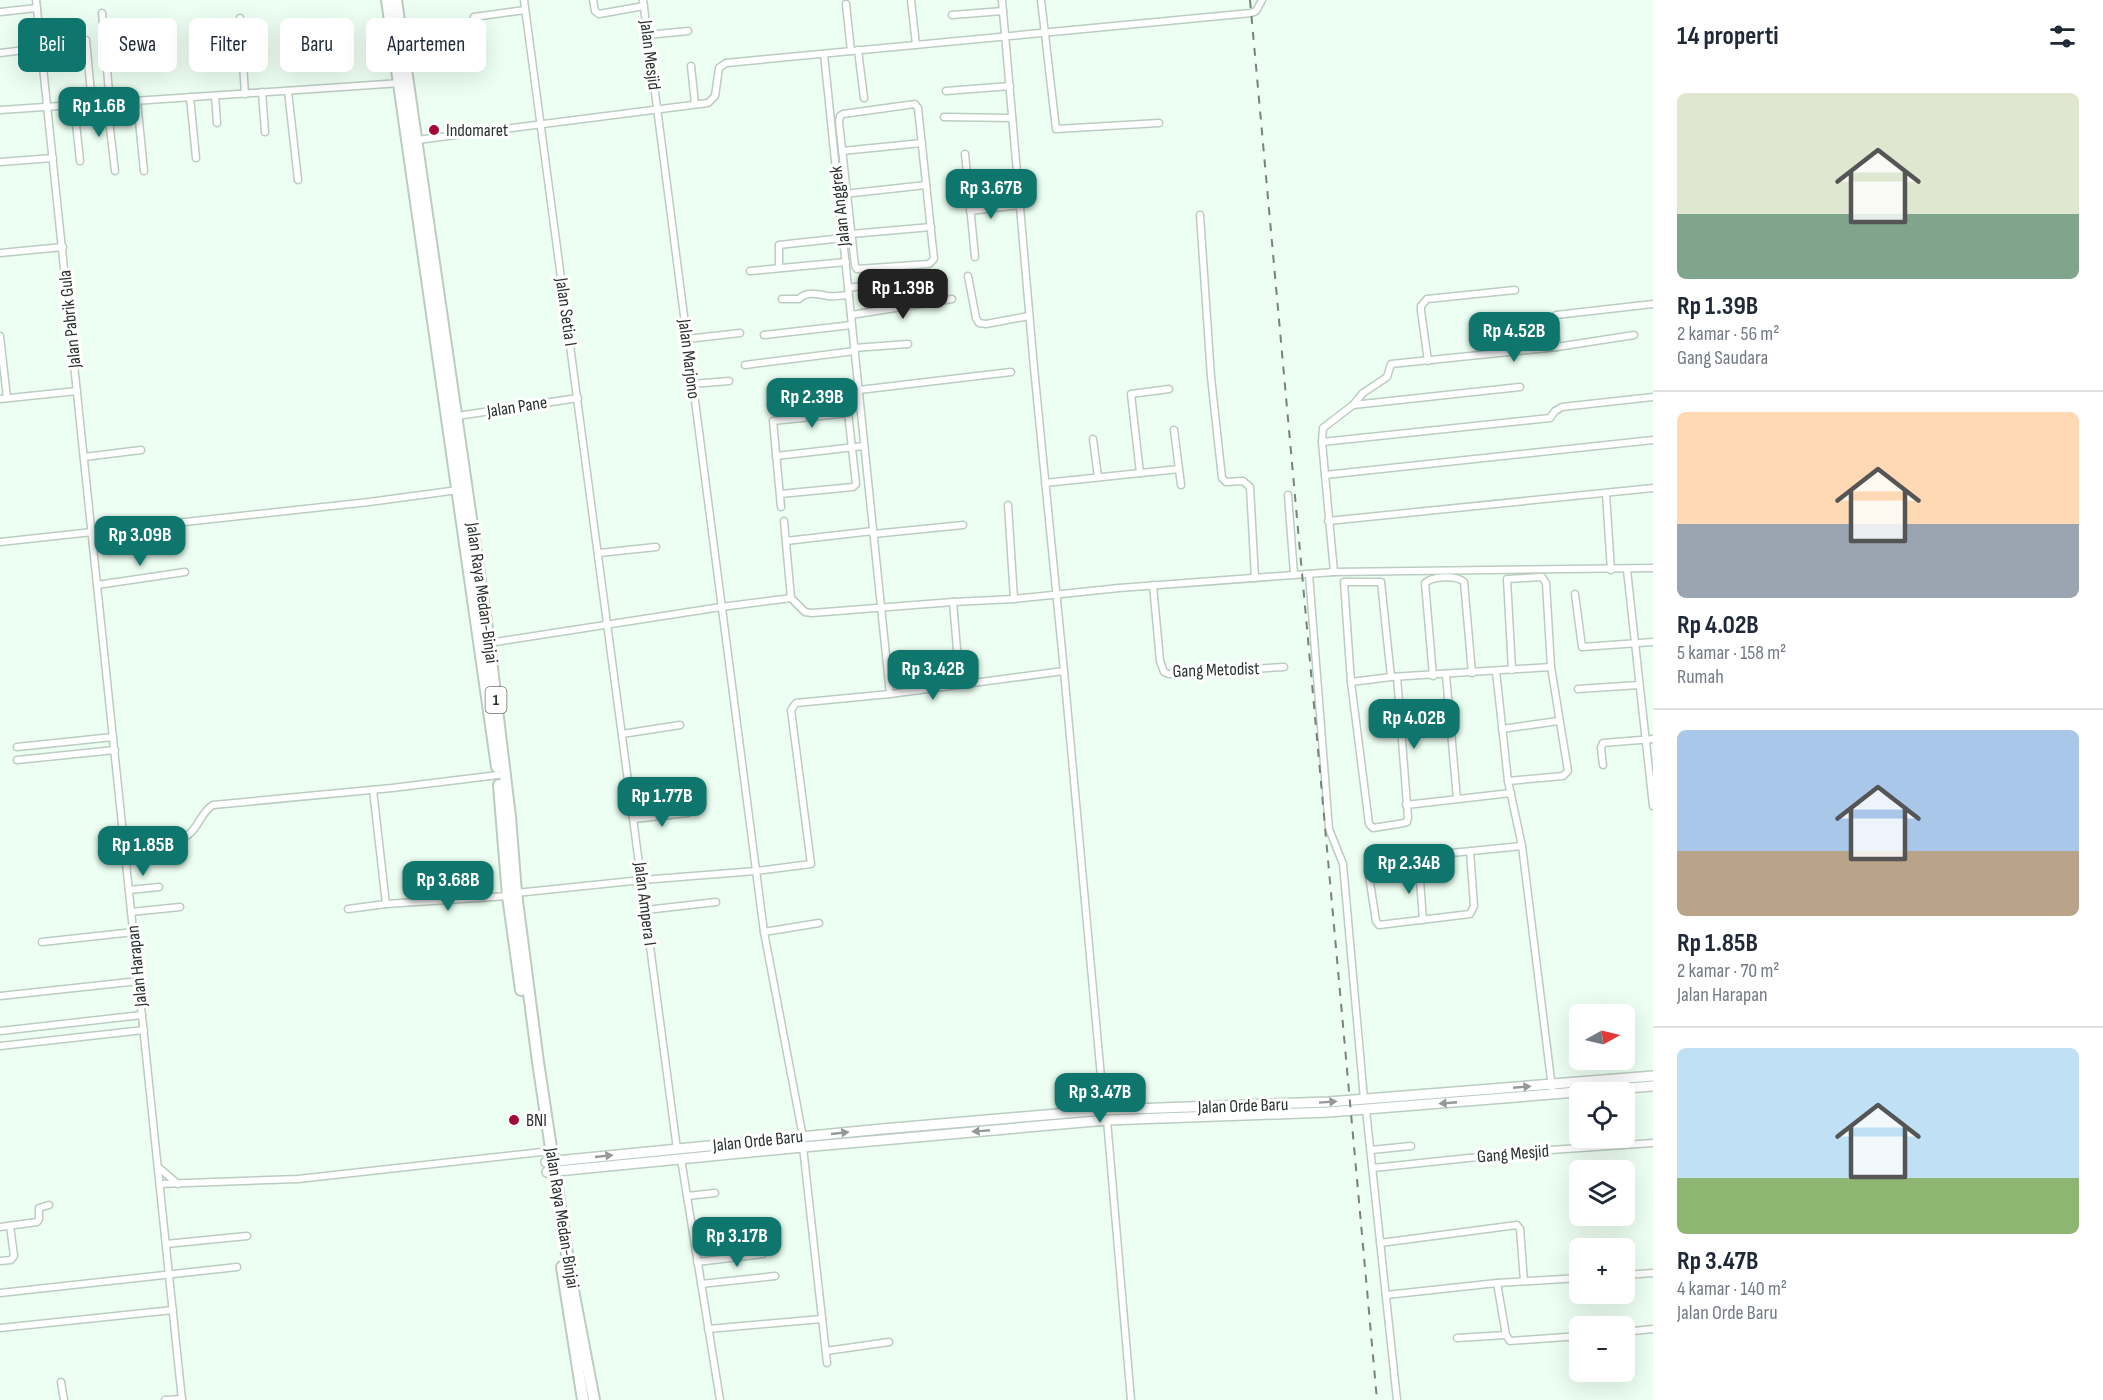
<!DOCTYPE html>
<html lang="id">
<head>
<meta charset="utf-8">
<style>
	:root { --surface:#fff; --page:#f2f2f3; --text:#1f2937; --muted:#747a83; --line:#e0e1e3; --accent:#0f766e }
	body { margin:0; font-family:"Sofia Sans Condensed",sans-serif; background:var(--page); color:var(--text); height:100vh; display:flex; flex-direction:column; font-size:22px; white-space:nowrap }
	* { box-sizing:border-box; margin:0 }
	p { font-size:20px; color:var(--muted) }
	.icon { flex:none; width:33px; height:33px; fill:none; stroke:currentColor; stroke-width:2; stroke-linecap:round; stroke-linejoin:round }
	.map { position:relative; flex:1; overflow:hidden }
	.side { display:flex; flex-direction:column; background:var(--surface); width:450px }
	.side>* { flex:none }
	.hud { position:absolute; left:18px; top:18px; width:570px; height:54px; display:flex; gap:12px }
	.needle { width:39px; rotate:82deg }
	.controls { position:absolute; left:1569px; top:1004px; display:grid; gap:12px }
	.controls a { display:grid; place-items:center; width:66px; height:66px; border-radius:9px; background:var(--surface); box-shadow:0 6px 24px #0002; font-size:30px }
	.price { position:absolute; translate:-50% -51px; padding:0 14px; border-radius:12px; background:var(--accent); color:#fff; font-size:20px; line-height:39px; filter:drop-shadow(0 2px 3px #0008) }
	.price::after { content:''; position:absolute; left:50%; top:36px; width:18px; height:14px; margin-left:-9px; background:inherit; clip-path:polygon(0 0,100% 0,50% 100%) }
	.price.active { background:#222; color:#fff }
	ul { padding:0; list-style:none }
	li { display:grid; align-content:center; gap:12px; height:318px; padding:0 24px }
	li+li { border-top:2px solid var(--line) }
	li span { display:grid; place-items:center; height:186px; border-radius:9px; color:#555 }
	li>.icon { margin-inline-start:auto }
	span .icon { width:108px; height:108px; fill:#fffc; stroke-width:1 }
	li b { font-size:26px }
	h2 { display:flex; justify-content:space-between; align-items:center; height:72px; padding:0 24px; font-size:26px }
	.tag { padding:0 21px; border-radius:9px; background:var(--surface); box-shadow:0 6px 24px #0002; font-size:21px; line-height:54px }
	.tag.active { background:var(--accent); color:#fff }
	main { display:flex; flex:1; min-height:0 }
	.map>svg:first-child { display:block }
	.lines { fill:none; stroke-linecap:round; stroke-linejoin:round }
	.minor-casing { stroke:#bbccc0; stroke-width:9 }
	.secondary-casing { stroke:#bbccc0; stroke-width:12 }
	.trunk-casing { stroke:#bbccc0; stroke-width:14 }
	.minor { stroke:#fff; stroke-width:6 }
	.secondary { stroke:#fff; stroke-width:9 }
	.trunk { stroke:#fff; stroke-width:10 }
	.rail { stroke:#77827a; stroke-width:2; stroke-dasharray:8 8; stroke-linecap:butt }
	.oneway { fill:#959896 }
	.poi-dot { fill:#a40738; stroke:#fff; stroke-width:2 }
	.labels { text-anchor:middle; dominant-baseline:central; stroke-width:6; stroke-linejoin:round; paint-order:stroke }
	.shield { fill:#fff; stroke:#6b6f6c; stroke-width:1.5 }
	.shield-label { font-size:16px; font-weight:bold; fill:#2b312d }
	.street-label { font-size:18px; fill:#2b312d; stroke:#fff }
	.poi-label { font-size:18px; fill:#2b312d; stroke:#fff; text-anchor:start }
</style>
</head>
<body>
<main>
<div class="map">
<svg width="1653" height="1400" viewBox="0 0 1653 1400">
	<rect width="100%" height="100%" fill="#edfff2"/>
	<g class="lines">
		<g class="minor-casing">
			<g id="minor">
				<path d="M36 0 182 1400"/>
				<path d="M524 0 677 1149"/>
				<path d="M593 0 595 11 599 14 644 6"/>
				<path d="M643 0 764 932 803 1137"/>
				<path d="M911 0 916 45"/>
				<path d="M1002 0 1034 368 1064 671 1104 1110"/>
				<path d="M1041 0 1056 129 1159 123"/>
				<path d="M846 4 851 51"/>
				<path d="M0 12 37 8"/>
				<path d="M102 13 110 103"/>
				<path d="M952 15 1003 11"/>
				<path d="M474 17 525 10"/>
				<path d="M240 18 245 94"/>
				<path d="M647 35 688 31"/>
				<path d="M86 40 92 104"/>
				<path d="M858 50 864 98"/>
				<path d="M0 53 41 48"/>
				<path d="M824 54 890 694"/>
				<path d="M691 66 695 104"/>
				<path d="M288 91 298 180"/>
				<path d="M946 91 1010 86"/>
				<path d="M262 92 265 132"/>
				<path d="M215 96 217 123"/>
				<path d="M190 97 196 158"/>
				<path d="M137 101 144 171"/>
				<path d="M107 103 115 171"/>
				<path d="M915 104 918 108 934 259 929 264 857 269 855 266 839 122 840 116 843 114Z"/>
				<path d="M74 105 80 161"/>
				<path d="M0 110 401 83"/>
				<path d="M944 117 1012 118"/>
				<path d="M417 140 708 103 715 96 719 68 726 63 1251 13 1256 11 1262 0"/>
				<path d="M842 151 922 143"/>
				<path d="M965 154 975 257"/>
				<path d="M0 162 53 158"/>
				<path d="M844 194 926 185"/>
				<path d="M970 211 1019 205"/>
				<path d="M1200 215 1211 377 1222 478 1226 482 1243 481 1250 487 1255 578"/>
				<path d="M851 234 931 227"/>
				<path d="M0 253 63 247"/>
				<path d="M779 268V245L843 238"/>
				<path d="M750 271 846 262"/>
				<path d="M968 276 976 318 979 323 986 324 1029 316"/>
				<path d="M848 288 902 280"/>
				<path d="M782 299H799C806 291 818 294 828 296 834 297 842 295 849 295"/>
				<path d="M851 315 952 299"/>
				<path d="M764 335 852 325"/>
				<path d="M0 336 7 398"/>
				<path d="M687 339 740 333"/>
				<path d="M1557 347 1554 319 1556 315 1653 304"/>
				<path d="M854 348 908 344"/>
				<path d="M1428 361 1421 311V306L1427 299 1515 290"/>
				<path d="M745 365 855 351"/>
				<path d="M692 384 729 381"/>
				<path d="M859 390 1011 372"/>
				<path d="M0 399 77 391"/>
				<path d="M1353 405 1520 387"/>
				<path d="M457 416 578 398"/>
				<path d="M1174 430 1179 469"/>
				<path d="M1093 439 1098 477"/>
				<path d="M1322 442 1550 418 1555 411 1562 407 1653 397"/>
				<path d="M776 456 864 446"/>
				<path d="M84 457 141 450"/>
				<path d="M1140 473 1131 394 1169 389"/>
				<path d="M1325 475 1653 440"/>
				<path d="M1045 483 1179 469 1181 485"/>
				<path d="M780 494 853 487 856 484 848 413 773 421 781 507"/>
				<path d="M1606 494 1611 570"/>
				<path d="M1288 495 1294 574"/>
				<path d="M1008 505 1014 599"/>
				<path d="M784 521 791 598"/>
				<path d="M1328 521 1653 488"/>
				<path d="M873 534 963 525"/>
				<path d="M786 541 873 531"/>
				<path d="M0 542 369 502 458 490"/>
				<path d="M599 553 656 547"/>
				<path d="M1627 570 1653 806"/>
				<path d="M1334 572 1322 442 1323 428 1353 405 1363 393 1387 377 1391 364 1557 347 1634 335"/>
				<path d="M1309 574 1329 829 1343 864 1364 1099"/>
				<path d="M97 585 185 572"/>
				<path d="M1153 585 1160 661 1164 672 1169 674 1284 667"/>
				<path d="M1575 594 1582 647 1653 642"/>
				<path d="M953 602 960 685"/>
				<path d="M489 643 721 607 791 598 805 612 812 613 953 602 1014 599 1119 588 1334 572 1653 568"/>
				<path d="M1496 671 1508 781 1522 846 1552 1088"/>
				<path d="M1446 675 1457 799"/>
				<path d="M1433 676 1425 583C1432 576 1457 575 1464 582L1472 673"/>
				<path d="M1391 677 1381 582H1344L1351 682 1369 824 1373 828 1404 823 1407 822 1408 817 1397 677"/>
				<path d="M1351 682 1391 677 1551 667"/>
				<path d="M1578 689 1639 685"/>
				<path d="M1502 729 1558 721"/>
				<path d="M622 734 680 725"/>
				<path d="M17 747 113 737"/>
				<path d="M17 760 115 750"/>
				<path d="M1603 765 1601 748 1603 743 1653 739"/>
				<path d="M1508 781 1563 776 1568 771 1551 667 1546 583 1542 577 1507 579 1512 670"/>
				<path d="M373 790 386 904"/>
				<path d="M1406 805 1511 793"/>
				<path d="M634 819 688 813"/>
				<path d="M124 840 188 835C199 827 201 812 213 805L392 788 498 775"/>
				<path d="M1470 851 1474 906 1470 914 1379 925 1376 921 1369 876 1371 873 1419 867 1431 855 1522 846"/>
				<path d="M1419 867 1423 920"/>
				<path d="M129 890 159 887"/>
				<path d="M516 893 642 880 756 871 811 864 791 710 796 703 890 694 1064 671"/>
				<path d="M348 909 386 904 508 896"/>
				<path d="M646 910 716 902"/>
				<path d="M131 912 180 907"/>
				<path d="M764 932 819 923"/>
				<path d="M42 942 134 932"/>
				<path d="M0 996 139 981"/>
				<path d="M0 1031 142 1015"/>
				<path d="M0 1046 144 1030"/>
				<path d="M1366 1110 1397 1400"/>
				<path d="M1107 1120 1131 1400"/>
				<path d="M803 1147 827 1363"/>
				<path d="M1371 1150 1411 1146"/>
				<path d="M681 1159 720 1400"/>
				<path d="M158 1167 178 1184"/>
				<path d="M1373 1168 1536 1151 1653 1143"/>
				<path d="M160 1184 298 1179 551 1151"/>
				<path d="M687 1196 715 1193"/>
				<path d="M0 1227 37 1222 39 1219V1208L49 1205"/>
				<path d="M1380 1243 1517 1225 1520 1229 1524 1281"/>
				<path d="M166 1244 247 1236"/>
				<path d="M0 1261 11 1260 14 1256 10 1226"/>
				<path d="M697 1262 763 1254"/>
				<path d="M1624 1275 1653 1273"/>
				<path d="M1497 1283 1506 1335 1510 1341 1580 1336"/>
				<path d="M701 1284 775 1276"/>
				<path d="M0 1293 237 1267"/>
				<path d="M1386 1295 1497 1283 1580 1278"/>
				<path d="M0 1328 173 1310"/>
				<path d="M708 1329 822 1319"/>
				<path d="M1624 1332 1653 1329"/>
				<path d="M1457 1338 1506 1335"/>
				<path d="M826 1351 889 1342"/>
				<path d="M61 1382 64 1400"/>
				<path d="M165 1400 182 1399"/>
			</g>
		</g>
		<g class="secondary-casing">
			<g id="secondary">
				<path d="M546 1162 882 1129 1104 1110 1328 1102 1653 1076"/>
				<path d="M547 1172 803 1147 1107 1120 1329 1112 1653 1086"/>
			</g>
		</g>
		<g class="trunk-casing">
			<g id="trunk">
				<path d="M387 0 497 767"/>
				<path d="M396 0 489 643 510 817 516 893 538 1062 570 1274 594 1400"/>
				<path d="M499 785 508 896 521 990"/>
				<path d="M562 1267 583 1400"/>
			</g>
		</g>
		<use href="#minor" class="minor"/>
		<use href="#secondary" class="secondary"/>
		<use href="#trunk" class="trunk"/>
		<path class="rail" d="M1250 0 1377 1400"/>
	</g>
	<defs><path id="oneway-solid" d="M-6-.8H1V-3.2L6.5 0L1 3.2V.8H-6Z" transform="scale(1.5)"/></defs>
	<g class="oneway">
		<use href="#oneway-solid" transform="translate(1522 1087) rotate(-5)"/>
		<use href="#oneway-solid" transform="translate(1328 1102) rotate(-4)"/>
		<use href="#oneway-solid" transform="translate(1448 1103) rotate(175)"/>
		<use href="#oneway-solid" transform="translate(981 1131) rotate(175)"/>
		<use href="#oneway-solid" transform="translate(840 1133) rotate(-6)"/>
		<use href="#oneway-solid" transform="translate(604 1156) rotate(-6)"/>
	</g>
	<g class="poi-dot">
		<circle cx="434" cy="130" r="6"/>
		<circle cx="514" cy="1120" r="6"/>
	</g>
	<g class="labels">
		<rect class="shield" x="485.5" y="687" width="21" height="26" rx="4.5"/>
		<g class="shield-label">
			<text x="496" y="700">1</text>
		</g>
		<g class="street-label">
			<text transform="translate(650 55) rotate(83)">Jalan Mesjid</text>
			<text transform="translate(840 206) rotate(-96)">Jalan Anggrek</text>
			<text transform="translate(566 312) rotate(82)">Jalan Setia I</text>
			<text transform="translate(70 319) rotate(-96)">Jalan Pabrik Gula</text>
			<text transform="translate(689 359) rotate(83)">Jalan Marjono</text>
			<text transform="translate(517 407) rotate(-9)">Jalan Pane</text>
			<text transform="translate(482 593) rotate(82)">Jalan Raya Medan-Binjai</text>
			<text transform="translate(1216 670) rotate(-2)">Gang Metodist</text>
			<text transform="translate(645 904) rotate(83)">Jalan Ampera I</text>
			<text transform="translate(137 966) rotate(-96)">Jalan Harapan</text>
			<text transform="translate(1243 1106) rotate(-2)">Jalan Orde Baru</text>
			<text transform="translate(758 1141) rotate(-6)">Jalan Orde Baru</text>
			<text transform="translate(1513 1154) rotate(-5)">Gang Mesjid</text>
			<text transform="translate(562 1218) rotate(81)">Jalan Raya Medan-Binjai</text>
		</g>
		<g class="poi-label">
			<text x="446" y="130">Indomaret</text>
			<text x="526" y="1120">BNI</text>
		</g>
	</g>
</svg>
<div class="controls">
<a><svg class="needle" viewBox="-14 -14 28 28"><path d="M0-13l5 13h-10z" fill="#e53935"/><path d="M0 13l5-13h-10z" fill="#747a83"/></svg></a>
<a><svg class="icon" aria-label="locate" viewBox="0 0 24 24"><circle cx="12" cy="12" r="6"/><path d="M12 2v4M12 18v4M2 12h4M18 12h4"/></svg></a>
<a><svg class="icon" aria-label="layers" viewBox="0 0 24 24"><path d="M12 4l9 5-9 5-9-5zM3 14l9 5 9-5"/></svg></a>
<a>+</a>
<a>−</a>
</div>
<b class="price" style="left:99px;top:138px">Rp 1.6B</b>
<b class="price" style="left:991px;top:220px">Rp 3.67B</b>
<b class="price active" style="left:903px;top:320px">Rp 1.39B</b>
<b class="price" style="left:1514px;top:363px">Rp 4.52B</b>
<b class="price" style="left:812px;top:429px">Rp 2.39B</b>
<b class="price" style="left:140px;top:567px">Rp 3.09B</b>
<b class="price" style="left:933px;top:701px">Rp 3.42B</b>
<b class="price" style="left:1414px;top:750px">Rp 4.02B</b>
<b class="price" style="left:662px;top:828px">Rp 1.77B</b>
<b class="price" style="left:143px;top:877px">Rp 1.85B</b>
<b class="price" style="left:1409px;top:895px">Rp 2.34B</b>
<b class="price" style="left:448px;top:912px">Rp 3.68B</b>
<b class="price" style="left:1100px;top:1124px">Rp 3.47B</b>
<b class="price" style="left:737px;top:1268px">Rp 3.17B</b>
<div class="hud">
<a class="tag active">Beli</a>
<a class="tag">Sewa</a>
<a class="tag">Filter</a>
<a class="tag">Baru</a>
<a class="tag">Apartemen</a>
</div>
</div>
<section class="side">
<h2>14 properti<svg class="icon" aria-label="filters" viewBox="0 0 24 24"><path d="M4 7h16M4 17h16"/><circle cx="9" cy="7" r="2"/><circle cx="15" cy="17" r="2"/></svg></h2>
<ul>
<li><span style="background:linear-gradient(#dfe7d0 65%,#7fa58c 0)"><svg class="icon" aria-label="home" viewBox="0 0 24 24"><path d="M3 11l9-7 9 7M6 9v11h12V9"/></svg></span><div><b>Rp 1.39B</b><p>2 kamar · 56 m²</p><p>Gang Saudara</p></div></li>
<li><span style="background:linear-gradient(#ffd9b3 60%,#9aa5b1 0)"><svg class="icon" aria-label="home" viewBox="0 0 24 24"><path d="M3 11l9-7 9 7M6 9v11h12V9"/></svg></span><div><b>Rp 4.02B</b><p>5 kamar · 158 m²</p><p>Rumah</p></div></li>
<li><span style="background:linear-gradient(#a9c7e8 65%,#b9a48a 0)"><svg class="icon" aria-label="home" viewBox="0 0 24 24"><path d="M3 11l9-7 9 7M6 9v11h12V9"/></svg></span><div><b>Rp 1.85B</b><p>2 kamar · 70 m²</p><p>Jalan Harapan</p></div></li>
<li><span style="background:linear-gradient(#bfe0f5 70%,#8fb573 0)"><svg class="icon" aria-label="home" viewBox="0 0 24 24"><path d="M3 11l9-7 9 7M6 9v11h12V9"/></svg></span><div><b>Rp 3.47B</b><p>4 kamar · 140 m²</p><p>Jalan Orde Baru</p></div></li>
</ul>
</section>
</main>
</body>
</html>
